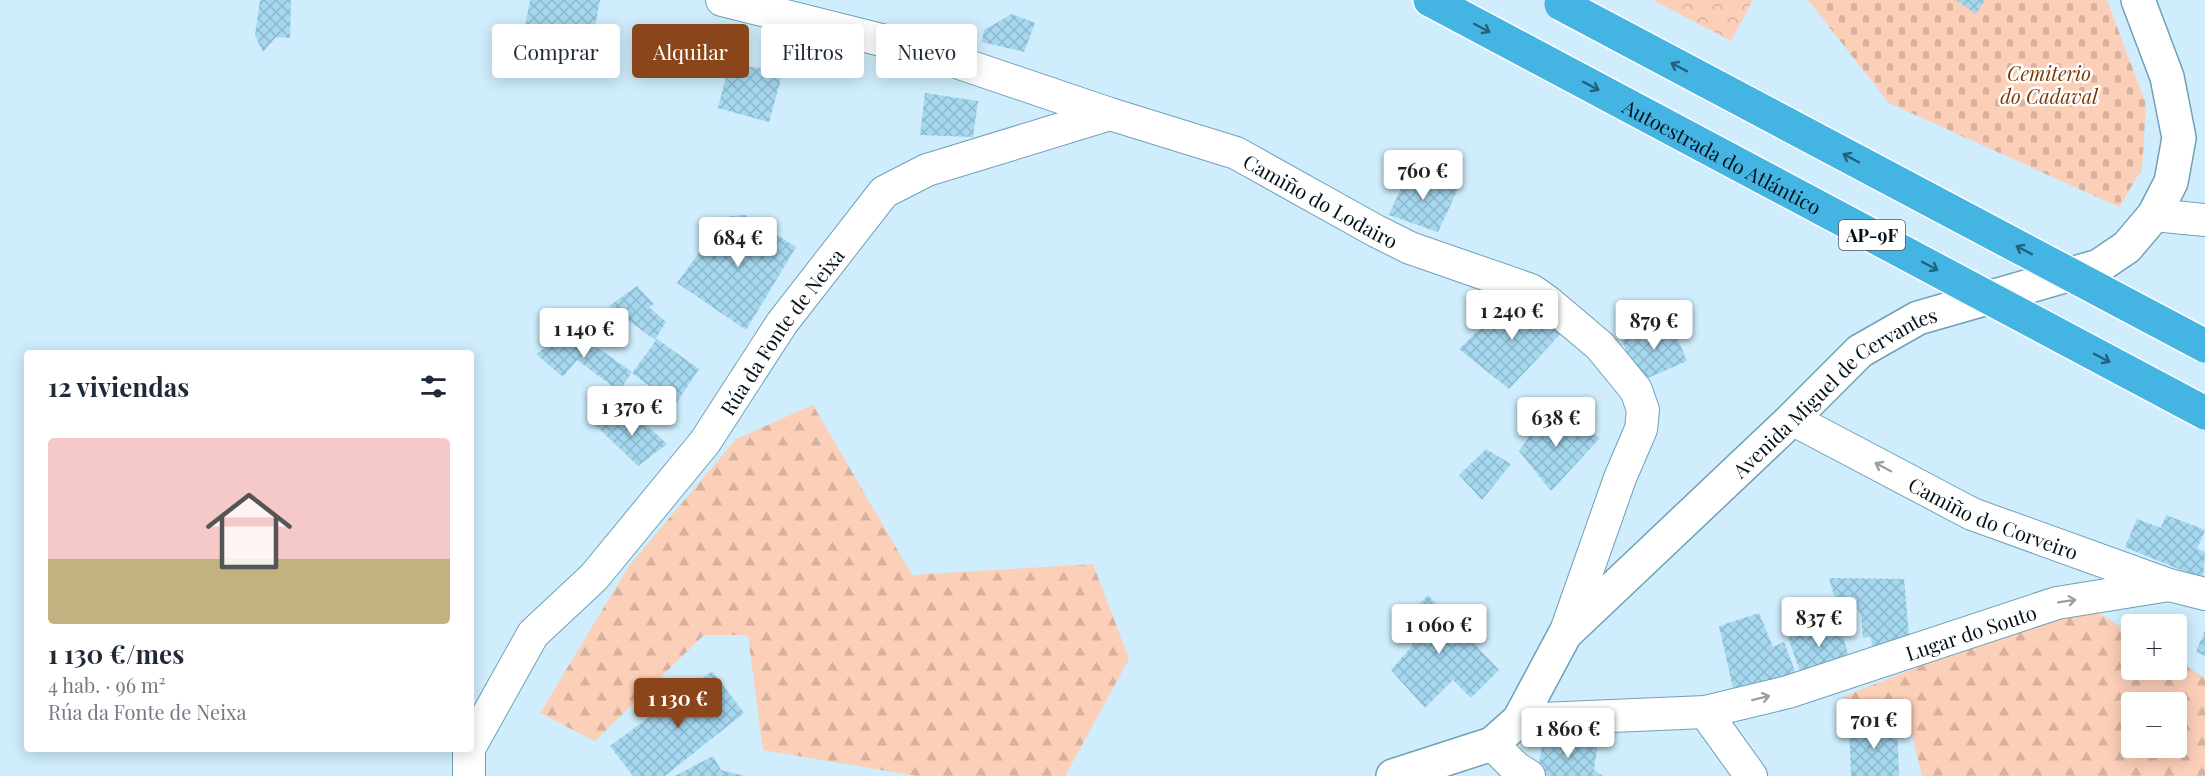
<!DOCTYPE html>
<html lang="es">
<head>
<meta charset="utf-8">
<style>
	:root { --surface:#fff; --page:#f2f2f3; --text:#1f2937; --muted:#747a83; --accent:#8a461a }
	body { margin:0; font-family:"Playfair Display",serif; background:var(--page); color:var(--text); height:100vh; display:flex; flex-direction:column; font-size:22px; white-space:nowrap }
	* { box-sizing:border-box; margin:0 }
	p { font-size:20px; color:var(--muted) }
	.icon { flex:none; width:33px; height:33px; fill:none; stroke:currentColor; stroke-width:2; stroke-linecap:round; stroke-linejoin:round }
	.map { position:relative; flex:1; overflow:hidden }
	.details { position:absolute; left:24px; top:350px; width:450px; height:402px; display:flex; flex-direction:column; background:var(--surface); border-radius:6px; box-shadow:0 3px 15px #0003 }
	.details>* { flex:none }
	.banner { position:absolute; left:492px; top:24px; width:570px; height:54px; display:flex; gap:12px }
	.buttons { position:absolute; left:2121px; top:614px; display:grid; gap:12px }
	.buttons a { display:grid; place-items:center; width:66px; height:66px; border-radius:6px; background:var(--surface); box-shadow:0 3px 15px #0003; font-size:30px }
	.price { position:absolute; translate:-50% -51px; padding:0 14px; border-radius:6px; background:#fff; color:#222; font-size:20px; line-height:39px; filter:drop-shadow(0 2px 3px #0008) }
	.price::after { content:''; position:absolute; left:50%; top:36px; width:18px; height:14px; margin-left:-9px; background:inherit; clip-path:polygon(0 0,100% 0,50% 100%) }
	.price.selected { background:var(--accent); color:#fff }
	ul { padding:0; list-style:none }
	li { display:grid; align-content:center; gap:12px; height:318px; padding:0 24px }
	li span { display:grid; place-items:center; height:186px; border-radius:6px; color:#555 }
	li>.icon { margin-inline-start:auto }
	span .icon { width:108px; height:108px; fill:#fffc; stroke-width:1 }
	li b { font-size:26px }
	h2 { display:flex; justify-content:space-between; align-items:center; height:72px; padding:0 24px; font-size:26px }
	.tag { padding:0 21px; border-radius:6px; background:var(--surface); box-shadow:0 3px 15px #0003; font-size:21px; line-height:54px }
	.tag.selected { background:var(--accent); color:#fff }
	.map>svg:first-child { display:block }
	.forest { fill:url(#forest-firs); fill-rule:evenodd }
	.cemetery { fill:url(#cemetery-stones) }
	.park { fill:url(#park-crowns) }
	.building { fill:url(#building-cross-hatch) }
	.lines { fill:none; stroke-linecap:round; stroke-linejoin:round }
	.minor-casing { stroke:#70a1b8; stroke-width:34 }
	.tertiary-casing { stroke:#70a1b8; stroke-width:36 }
	.motorway-casing { stroke:#fff; stroke-width:36 }
	.minor { stroke:#fff; stroke-width:32 }
	.tertiary { stroke:#fff; stroke-width:33 }
	.motorway { stroke:#44b4e3; stroke-width:33 }
	.motorway-bridge-casing { stroke:#fff; stroke-width:36; stroke-linecap:butt }
	.motorway-bridge { stroke:#44b4e3; stroke-width:33 }
	.oneway { stroke:#22627e }
	.oneway2 { stroke:#99a0a3 }
	.labels { text-anchor:middle; dominant-baseline:central; stroke-width:5; stroke-linejoin:round; paint-order:stroke }
	.shield { fill:#fff; stroke:#4d585e; stroke-width:1.5 }
	.shield-label { font-size:18px; font-weight:bold; fill:#011119 }
	.park-label { font-size:20px; font-style:italic; fill:#7e3800; stroke:#fff }
	.street-label { font-size:20px; fill:#011119; stroke:#fff }
</style>
</head>
<body>
<div class="map">
<svg width="2205" height="776" viewBox="0 0 2205 776">
	<defs>
		<pattern id="forest-firs" width="22" height="20" patternUnits="userSpaceOnUse" patternTransform="scale(1.5)"><rect width="22" height="20" fill="#fbcfb8"/><path d="M5 1l3.5 6h-7zM16 11l3.5 6h-7z" fill="#d5b19e"/></pattern>
		<pattern id="cemetery-stones" width="16" height="16" patternUnits="userSpaceOnUse" patternTransform="scale(1.5)"><rect width="16" height="16" fill="#fbcfb8"/><path d="M2 7V4a2 2 0 0 1 4 0v3zM10 15v-3a2 2 0 0 1 4 0v3z" fill="#d5b19e"/></pattern>
		<pattern id="park-crowns" width="20" height="18" patternUnits="userSpaceOnUse" patternTransform="scale(1.5)"><rect width="20" height="18" fill="#fbcfb8"/><path d="M2 6a3 3 0 1 1 6 0M12 15a3 3 0 1 1 6 0" fill="none" stroke="#d5b19e"/></pattern>
		<pattern id="building-cross-hatch" width="8" height="8" patternUnits="userSpaceOnUse" patternTransform="scale(1.5)"><rect width="8" height="8" fill="#a5d7ef"/><path d="M0 0l8 8M0 8l8-8" fill="none" stroke="#8cb8cc"/></pattern>
	</defs>
	<rect width="100%" height="100%" fill="#cfedfc"/>
	<g class="forest">
		<path d="M813 405 912 575 1093 564 1129 659 1065 776H917L763 750 748 635H704L595 741 540 713 629 566 736 439Z"/>
		<path d="M2082 603 2131 633 2132 669H2176L2177 660 2205 678V776H1922L1910 726 1842 697ZM2132 702H2176V747H2132Z"/>
	</g>
	<path class="cemetery" d="M1808 0H2107L2146 104 2142 169 2119 207 1889 103Z"/>
	<path class="park" d="M1653 0H1753L1731 41Z"/>
	<g class="building">
		<path d="M260 0H291L290 38 276 37 263 52 255 35Z"/>
		<path d="M530 0H600L592 42 524 32Z"/>
		<path d="M1956 0H1985L1976 14Z"/>
		<path d="M1012 14 1035 23 1024 52 982 42 984 30Z"/>
		<path d="M729 64 783 71 769 122 718 108Z"/>
		<path d="M925 93 978 101 973 137 920 135Z"/>
		<path d="M1410 168 1458 189 1438 232 1389 215Z"/>
		<path d="M745 215 796 247 746 330 677 283 725 217Z"/>
		<path d="M637 286 654 304 649 307 666 322 655 340 609 306Z"/>
		<path d="M1520 298 1564 330 1509 389 1459 349 1502 307Z"/>
		<path d="M1670 321 1687 361 1639 382 1622 341Z"/>
		<path d="M571 329 632 372 619 391 577 360 563 377 536 354Z"/>
		<path d="M657 339 699 369 675 405 632 373Z"/>
		<path d="M1549 409 1600 438 1551 491 1519 451Z"/>
		<path d="M632 412 667 444 638 466 595 425Z"/>
		<path d="M1486 449 1511 464 1482 500 1459 475Z"/>
		<path d="M2166 515 2205 530 2197 549 2205 552 2203 579 2125 547 2137 519 2161 528Z"/>
		<path d="M1829 578 1904 579 1909 636 1872 648 1871 637 1863 638 1861 614 1856 607H1837Z"/>
		<path d="M1428 595 1499 670 1471 698 1453 680 1425 708 1391 670 1413 645 1396 627Z"/>
		<path d="M1759 613 1773 647 1784 642 1796 674 1733 688 1719 626Z"/>
		<path d="M1839 623 1849 657 1801 674 1788 638Z"/>
		<path d="M2205 630V656L2196 652Z"/>
		<path d="M712 671 744 713 665 776H633L610 746Z"/>
		<path d="M1849 722 1897 724 1899 776H1851Z"/>
		<path d="M1543 741 1598 743 1594 770 1603 776H1539L1537 775Z"/>
		<path d="M713 756 721 770 745 776H675Z"/>
	</g>
	<g class="lines">
		<g class="minor-casing">
			<g id="minor">
				<path id="s1" d="M722 0 921 50 1110 114 1236 153 1376 231 1410 248 1531 290 1548 302 1600 346 1636 390 1643 410 1641 429 1620 478 1565 634"/>
				<path d="M2154 215 2205 220"/>
				<path id="s2" d="M1792 419 1972 514 2169 585 2205 594"/>
				<path d="M1705 712 1751 776"/>
				<path id="s3" d="M1519 720 1705 712 1788 692 2057 603 2169 585"/>
				<path d="M1492 744 1515 767 1529 776"/>
				<path id="s4" d="M471 745 533 634 594 577 705 442 782 323 884 192 927 170 1110 114"/>
				<path d="M469 776V748"/>
			</g>
		</g>
		<g class="tertiary-casing">
			<g id="tertiary">
				<path id="s5" d="M1393 776 1492 744 1519 720 1565 634 1792 419 1860 351 1918 318 2099 266 2127 247 2154 215 2171 182 2179 138 2167 77 2138 0"/>
			</g>
		</g>
		<g class="motorway-casing">
			<path id="motorway" d="M1430 0 1539 58"/>
		</g>
		<use href="#minor" class="minor"/>
		<use href="#tertiary" class="tertiary"/>
		<use href="#motorway" class="motorway"/>
		<g class="motorway-bridge-casing">
			<g id="motorway-bridge">
				<path d="M1561 4 2205 346"/>
				<path id="s6" d="M1539 58 2205 413"/>
			</g>
		</g>
		<use href="#motorway-bridge" class="motorway-bridge"/>
	</g>
	<defs><path id="oneway-shaft" d="M-6 0H5M1.5-3L5.5 0L1.5 3" fill="none" stroke-width="1.6" stroke-linecap="round" stroke-linejoin="round" transform="scale(1.5)"/></defs>
	<g class="oneway">
		<use href="#oneway-shaft" transform="translate(1482 28) rotate(28)"/>
		<use href="#oneway-shaft" transform="translate(1679 67) rotate(-152)"/>
		<use href="#oneway-shaft" transform="translate(1591 86) rotate(28)"/>
		<use href="#oneway-shaft" transform="translate(1851 158) rotate(-152)"/>
		<use href="#oneway-shaft" transform="translate(2024 250) rotate(-152)"/>
		<use href="#oneway-shaft" transform="translate(1930 266) rotate(28)"/>
		<use href="#oneway-shaft" transform="translate(2102 358) rotate(28)"/>
	</g>
	<g class="oneway2">
		<use href="#oneway-shaft" transform="translate(1883 467) rotate(-152)"/>
		<use href="#oneway-shaft" transform="translate(2067 601) rotate(-9)"/>
		<use href="#oneway-shaft" transform="translate(1761 698) rotate(-14)"/>
	</g>
	<g class="labels">
		<rect class="shield" x="1839" y="220" width="66" height="30" rx="4.5"/>
		<g class="shield-label">
			<text x="1872" y="235">AP-9F</text>
		</g>
		<g class="park-label">
			<text x="2049" y="72">Cemiterio<tspan x="2049" dy="23">do Cadaval</tspan></text>
		</g>
		<g class="street-label">
			<text stroke="none"><textPath href="#s6" startOffset="208">Autoestrada do Atlántico</textPath></text>
			<text stroke="none"><textPath href="#s1" startOffset="634">Camiño do Lodairo</textPath></text>
			<text stroke="none"><textPath href="#s4" startOffset="520">Rúa da Fonte de Neixa</textPath></text>
			<text stroke="none"><textPath href="#s5" startOffset="602">Avenida Miguel de Cervantes</textPath></text>
			<text stroke="none"><textPath href="#s2" startOffset="225">Camiño do Corveiro</textPath></text>
			<text stroke="none"><textPath href="#s3" startOffset="464">Lugar do Souto</textPath></text>
		</g>
	</g>
</svg>
<div class="buttons">
<a>+</a>
<a>−</a>
</div>
<b class="price" style="left:1423px;top:201px">760 €</b>
<b class="price" style="left:738px;top:268px">684 €</b>
<b class="price" style="left:1512px;top:341px">1 240 €</b>
<b class="price" style="left:1654px;top:351px">879 €</b>
<b class="price" style="left:584px;top:359px">1 140 €</b>
<b class="price" style="left:632px;top:437px">1 370 €</b>
<b class="price" style="left:1556px;top:448px">638 €</b>
<b class="price" style="left:1819px;top:648px">837 €</b>
<b class="price" style="left:1439px;top:655px">1 060 €</b>
<b class="price selected" style="left:678px;top:729px">1 130 €</b>
<b class="price" style="left:1874px;top:750px">701 €</b>
<b class="price" style="left:1568px;top:759px">1 860 €</b>
<div class="banner">
<a class="tag">Comprar</a>
<a class="tag selected">Alquilar</a>
<a class="tag">Filtros</a>
<a class="tag">Nuevo</a>
</div>
<section class="details">
<h2>12 viviendas<svg class="icon" aria-label="filters" viewBox="0 0 24 24"><path d="M4 7h16M4 17h16"/><circle cx="9" cy="7" r="2"/><circle cx="15" cy="17" r="2"/></svg></h2>
<ul>
<li><span style="background:linear-gradient(#f6c9c9 65%,#c2b280 0)"><svg class="icon" aria-label="home" viewBox="0 0 24 24"><path d="M3 11l9-7 9 7M6 9v11h12V9"/></svg></span><div><b>1 130 €/mes</b><p>4 hab. · 96 m²</p><p>Rúa da Fonte de Neixa</p></div></li>
</ul>
</section>
</div>
</body>
</html>
